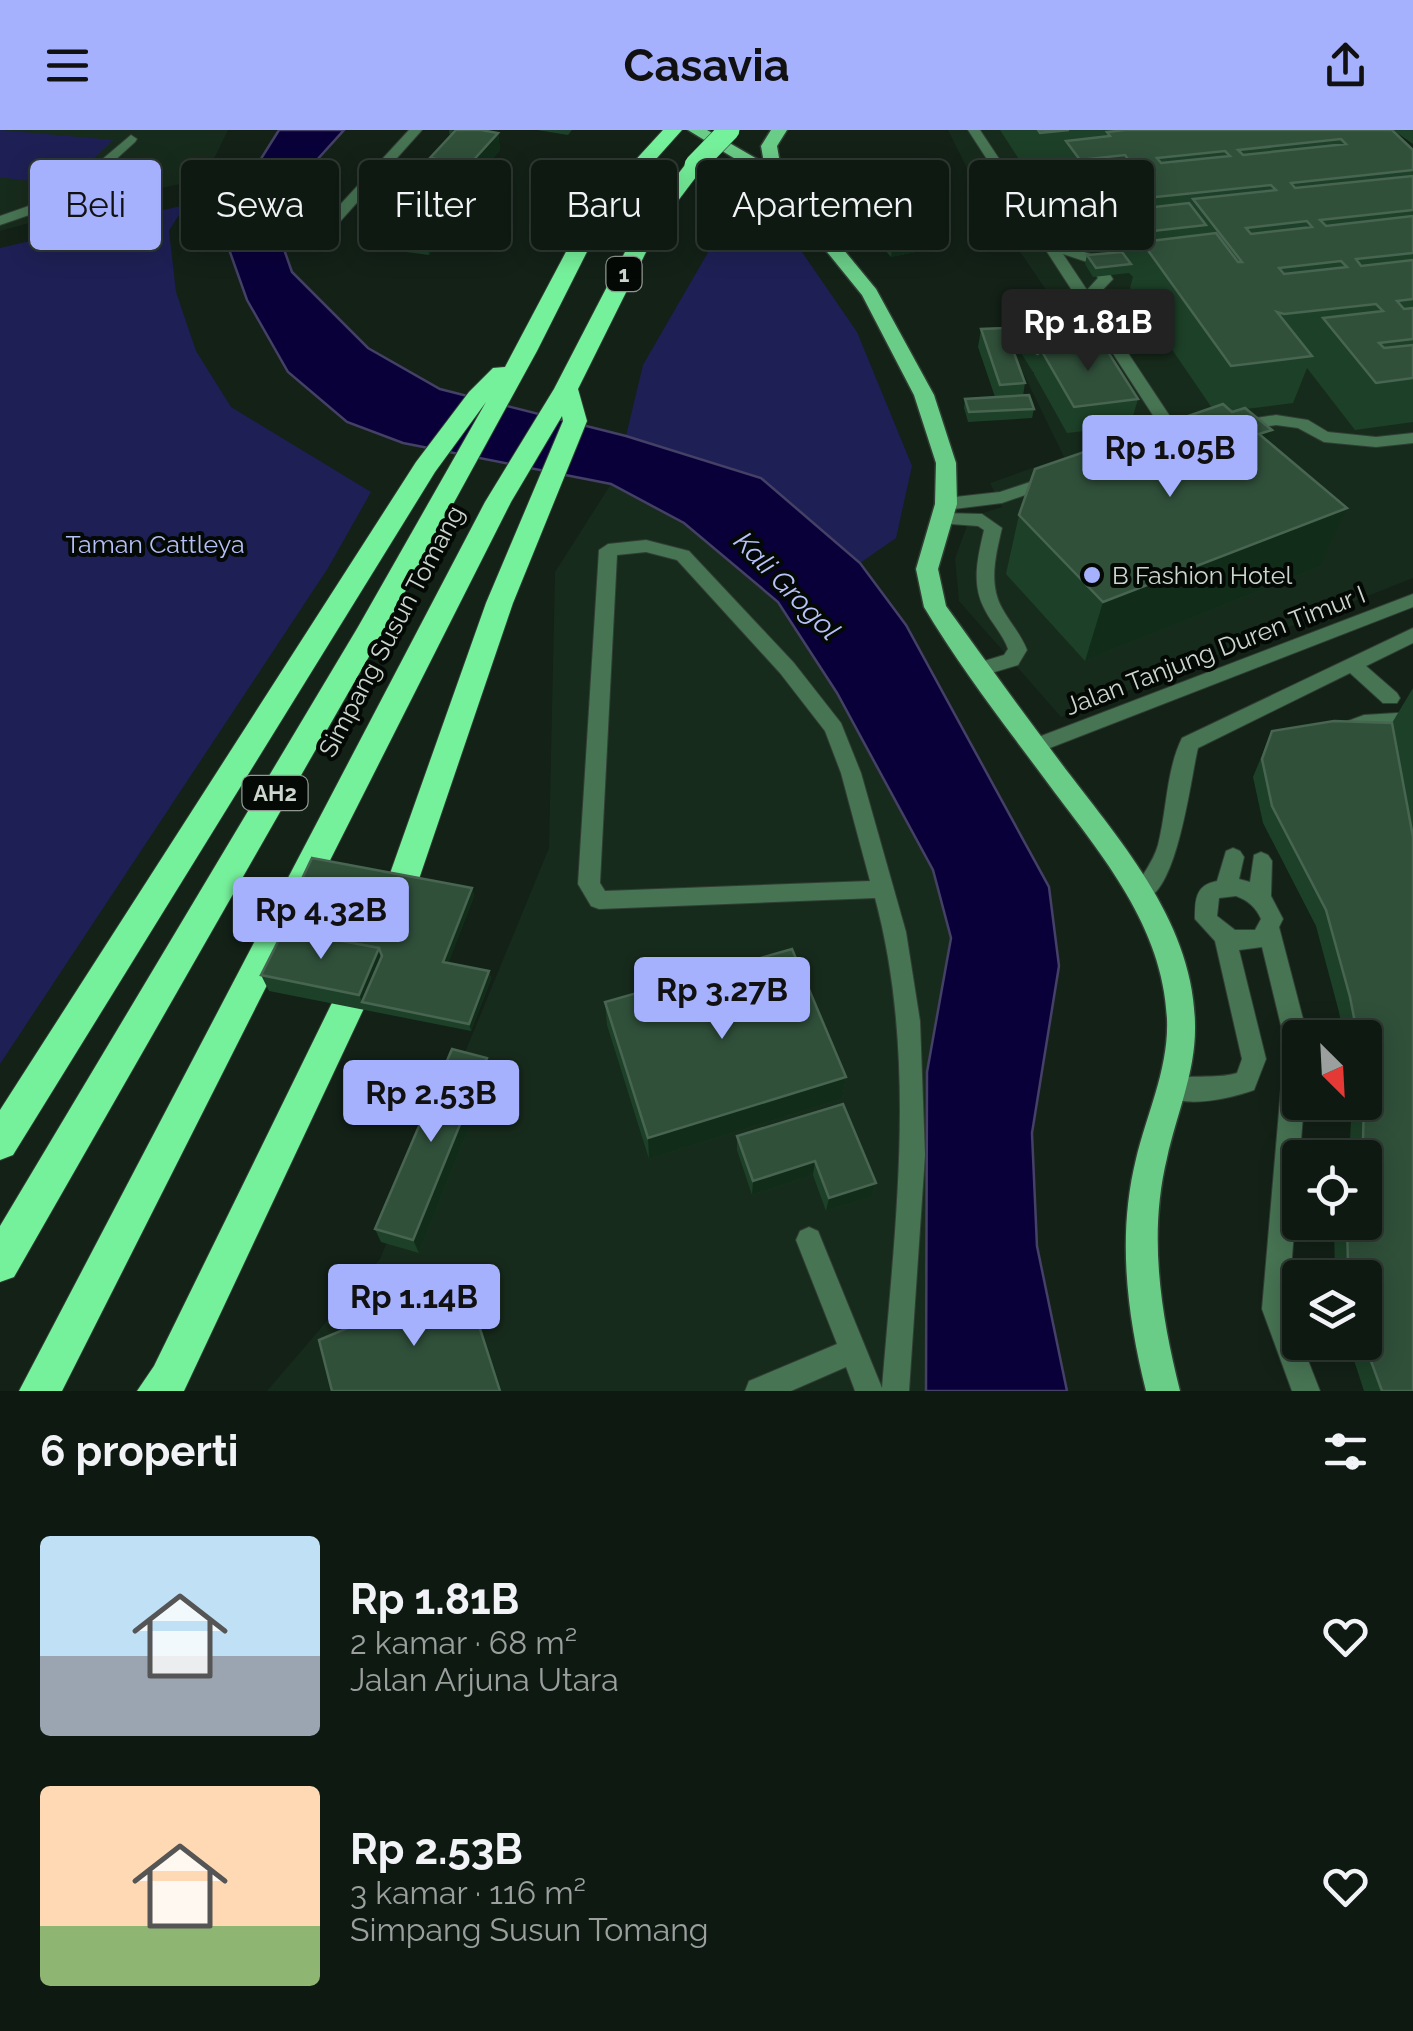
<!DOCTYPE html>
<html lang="id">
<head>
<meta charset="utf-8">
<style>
	:root { --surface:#0e1911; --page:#1c261f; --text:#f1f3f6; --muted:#9ba09f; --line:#2e3831; --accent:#a5b1fc }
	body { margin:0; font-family:Raleway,sans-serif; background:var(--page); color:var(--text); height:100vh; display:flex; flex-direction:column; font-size:38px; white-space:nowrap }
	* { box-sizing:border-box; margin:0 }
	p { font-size:32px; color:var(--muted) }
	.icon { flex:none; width:55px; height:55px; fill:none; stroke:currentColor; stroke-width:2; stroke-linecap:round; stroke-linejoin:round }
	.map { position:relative; height:1261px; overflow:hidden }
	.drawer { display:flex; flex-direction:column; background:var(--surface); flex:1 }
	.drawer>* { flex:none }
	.top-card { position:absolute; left:30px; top:30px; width:1355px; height:90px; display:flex; gap:20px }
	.needle { width:65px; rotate:156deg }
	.controls { position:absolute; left:1282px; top:890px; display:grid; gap:20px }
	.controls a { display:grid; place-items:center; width:100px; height:100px; border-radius:10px; background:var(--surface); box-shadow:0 5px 25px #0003,0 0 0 2px var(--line); font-size:50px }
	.price { position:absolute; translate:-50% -85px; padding:0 22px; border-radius:10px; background:var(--accent); color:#111; font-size:32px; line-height:65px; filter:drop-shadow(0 2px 5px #0008) }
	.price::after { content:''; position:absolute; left:50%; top:60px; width:30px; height:22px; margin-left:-15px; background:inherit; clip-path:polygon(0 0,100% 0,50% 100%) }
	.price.on { background:#222; color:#fff }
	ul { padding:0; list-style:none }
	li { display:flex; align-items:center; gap:30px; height:250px; padding:0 40px }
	li span { display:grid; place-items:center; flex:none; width:280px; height:200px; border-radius:10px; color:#555 }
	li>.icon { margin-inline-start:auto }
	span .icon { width:120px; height:120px; fill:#fffc; stroke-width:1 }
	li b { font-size:42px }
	h2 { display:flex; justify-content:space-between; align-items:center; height:120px; padding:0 40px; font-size:42px }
	.pill { padding:0 35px; border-radius:10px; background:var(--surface); box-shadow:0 5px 25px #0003,0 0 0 2px var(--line); font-size:35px; line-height:90px }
	.pill.on { background:var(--accent); color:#111 }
	header { display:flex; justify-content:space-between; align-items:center; height:130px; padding:0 40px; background:var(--accent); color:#111; font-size:45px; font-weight:700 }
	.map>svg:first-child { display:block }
	.built { fill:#172b1c }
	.green { fill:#1e2055 }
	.water { fill:#09003a; stroke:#444066; stroke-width:2.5 }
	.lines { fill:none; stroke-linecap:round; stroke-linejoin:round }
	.service-casing { stroke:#313e34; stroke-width:2 }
	.minor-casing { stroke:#313e34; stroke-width:2 }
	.primary-casing { stroke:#313e34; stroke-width:3 }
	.motorway-casing { stroke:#313e34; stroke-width:2 }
	.service { fill:#477453; fill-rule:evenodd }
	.minor { fill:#477453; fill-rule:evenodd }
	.primary { fill:#6acd87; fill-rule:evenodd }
	.motorway { fill:#76f19b; fill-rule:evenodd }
	.motorway-bridge-casing { stroke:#313e34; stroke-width:22; stroke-linecap:butt }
	.motorway-bridge { stroke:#76f19b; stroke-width:21 }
	.wall { fill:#1d4028 }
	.shaded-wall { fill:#112d1a }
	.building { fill:#30503a; stroke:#486551; stroke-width:2.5; fill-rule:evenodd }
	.poi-dot { fill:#a5b1fc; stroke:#040905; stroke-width:4 }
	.labels { text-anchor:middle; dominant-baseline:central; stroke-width:8; stroke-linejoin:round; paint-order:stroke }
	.shield { fill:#040905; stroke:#909892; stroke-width:2.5 }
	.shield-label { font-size:22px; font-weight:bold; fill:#ccd6ce }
	.park-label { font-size:25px; fill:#b5bff8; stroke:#040905 }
	.poi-label { font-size:25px; fill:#ccd6ce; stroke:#040905; text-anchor:start }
	.street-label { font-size:25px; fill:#ccd6ce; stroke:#040905 }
	.water-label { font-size:28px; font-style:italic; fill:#b8c2fa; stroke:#040905 }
</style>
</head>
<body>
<header><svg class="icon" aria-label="menu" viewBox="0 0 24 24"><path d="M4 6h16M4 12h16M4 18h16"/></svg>Casavia<svg class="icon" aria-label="share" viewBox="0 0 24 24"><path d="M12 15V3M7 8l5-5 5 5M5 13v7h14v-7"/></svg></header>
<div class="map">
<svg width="1413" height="1261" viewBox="0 0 1413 1261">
	<rect width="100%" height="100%" fill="#132117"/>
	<g class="built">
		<path d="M0 0H228L204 49 138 63 0 101Z"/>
		<path d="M948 0H1383L1413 27V448L1061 587 959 471 955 429 970 387 1002 377 990 353 1064 327 1014 224 1077 205 977 59Z"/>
		<path d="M611 354 684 393 778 472 837 563 933 740 951 808 927 942 926 1261H267L380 1129 549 718 555 442Z"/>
	</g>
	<g class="green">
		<path d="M0 0 113 10 66 56 0 47Z"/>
		<path d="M736 74 773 80 857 202 912 336 896 408 860 433 761 348 626 306 643 235Z"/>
		<path d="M185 75 169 101 176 162 196 221 231 277 371 362 328 438 0 934V118Z"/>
	</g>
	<path class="water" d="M279 0H344L307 41 273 88 292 142 368 218 440 259 626 306 761 348 860 433 906 495 1049 757 1059 836 1032 1003 1037 1116 1067 1261H926L927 942 951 808 933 740 837 563 778 472 684 393 611 354 403 313 347 292 288 242 247 170 220 94Z"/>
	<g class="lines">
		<g class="service-casing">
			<g id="service">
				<path d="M968 0H980L1055 113 1097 126 1113 149 1093 170 1183 306 1181 310H1169ZM1063 124 1087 132 1098 148 1087 160Z"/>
				<path d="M1276 285 1308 290 1328 302 1376 307 1413 303V313L1376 317 1324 312 1298 298 1276 295 1236 301 1228 296 1236 291Z"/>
				<path d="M1051 345 1057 346V354L1002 373 946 380 938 374 946 368 1000 362Z"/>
				<path d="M943 383 982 384 1002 398C996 424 988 453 1002 478 1010 493 1021 504 1027 520L1018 535 978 547 969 540 971 535 1004 525 1008 519C1003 504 991 493 984 478 971 453 978 426 984 400L978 396 937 393 934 389 937 385Z"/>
				<path d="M646 410 689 421 794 533 841 593 861 643 906 802 920 891 925 1025 909 1261H855L846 1237 791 1261H745L749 1251 837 1214 796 1110 800 1101 809 1097 818 1101 882 1258C895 1096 918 928 875 768L599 779 591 776 578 754 599 420 608 414ZM646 422 677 430 780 543 825 601 841 643 870 751 605 761 600 753 617 425Z"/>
				<path d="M1413 498V513L1366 536 1397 563 1400 568 1397 573H1383L1350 543 1198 618C1191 644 1176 783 1135 769L1132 763C1141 746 1153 733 1158 715 1167 680 1166 641 1182 608Z"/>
				<path d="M1413 582V596L1366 599 1347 606 1337 599 1340 594 1364 585Z"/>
				<path d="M1233 718 1240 721 1244 727 1239 749 1250 752 1254 725 1261 722 1268 725 1272 731 1271 766 1283 789 1279 797 1308 908H1300V972H1304L1288 1179 1320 1261H1292L1262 1179 1285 912 1262 817 1239 820 1266 929 1254 960C1229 969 1191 977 1166 967L1162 959 1166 951C1188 943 1214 950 1237 943L1242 929 1215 811 1195 789C1195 770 1195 755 1217 751L1226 721ZM1236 766C1247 770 1256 777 1261 789L1255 800H1235L1217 786 1219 768Z"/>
			</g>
		</g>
		<g class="minor-casing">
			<g id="minor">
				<path d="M409 0H422L336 96H326V90Z"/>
				<path d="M131 5 137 9 135 12 70 71 0 95V86L60 65Z"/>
				<path d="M1413 464V477L1042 621H1028L1025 616 1028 611Z"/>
			</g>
		</g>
		<g class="primary-casing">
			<path id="primary" d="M688 0H707L764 33 761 16 771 0H787L777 16 782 45 876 159 934 265 956 333 957 374 938 439 946 476C983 527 1020 579 1058 629 1117 708 1194 790 1195 895 1196 941 1177 983 1167 1028 1148 1106 1161 1185 1180 1261H1146C1127 1185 1117 1106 1136 1029 1147 983 1169 938 1167 889 1163 797 1103 727 1050 656 1007 598 961 539 924 477L916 439 935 374 936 333 914 265 862 165 768 49Z"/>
		</g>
		<g class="motorway-casing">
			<g id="motorway">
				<path d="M663 0H682L605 86 537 221 383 502 14 1147 0 1152V1096L358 497 486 272 435 342 13 1025 0 1030V980L416 332 469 262 493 238 505 237 586 84Z"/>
				<path d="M695 29 705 35 659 96 578 259 587 291 513 473 404 793 392 797 380 793 376 783 486 473 563 291 562 286 511 372 62 1261H19L485 372 554 259 639 95 688 31Z"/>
				<path d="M364 827 376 832 381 842 184 1261H137L154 1236 352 832Z"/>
			</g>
		</g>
		<use href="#service" class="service"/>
		<use href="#minor" class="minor"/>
		<use href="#primary" class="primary"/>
		<use href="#motorway" class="motorway"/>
		<g class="motorway-bridge-casing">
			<path id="motorway-bridge" d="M695 35 729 0"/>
		</g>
		<use href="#motorway-bridge" class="motorway-bridge"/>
	</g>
	<g class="wall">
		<path d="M449 0 498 3 500 20 472 52 466 51 468 69 429 125 368 117 362 91 432 39 430 28 450 7Z"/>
		<path d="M537 0H572L568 5Z"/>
		<path d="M1000 0H1392L1413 20V292L1355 300 1307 238 1293 273 1246 279 1272 300 1267 312 1319 437 1085 531 1006 444 1019 385 1212 278 1130 158 1133 147 1129 143 1093 147 1085 134 1087 125 1118 122 1126 88 1114 70 1070 75 1057 56 1059 45 1031 48Z"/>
		<path d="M1393 0H1413V14Z"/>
		<path d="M867 80 918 104 915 122 891 127 865 97Z"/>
		<path d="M981 199 1025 253 1023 266 1034 279 1032 288 968 292 964 278 965 269 995 267 978 217Z"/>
		<path d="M1025 205 1093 212 1138 269 1130 296 1067 303 1034 244V242H1033L1021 223Z"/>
		<path d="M1413 558V1261H1364L1348 1212H1365V1148H1335L1334 1092H1365V1028H1349L1352 972H1365V908H1344L1339 882 1316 796 1263 693 1253 647 1272 601 1392 593Z"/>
		<path d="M472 758 474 766 448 833 489 841 491 849 471 901 269 861 261 845 282 803 279 797Z"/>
		<path d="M605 872 846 947 842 969 649 1029 607 895Z"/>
		<path d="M487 928 491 943 419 1123 381 1112 375 1099Z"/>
		<path d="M737 1006 876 1053 872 1067 826 1081 813 1045 752 1065 737 1020Z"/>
	</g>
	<g class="shaded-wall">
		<path d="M498 3 500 20 472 52 469 35Z"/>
		<path d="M464 44 468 69 429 125 425 99Z"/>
		<path d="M918 104 915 122 891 127 893 109Z"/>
		<path d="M1272 300 1249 359 1259 304Z"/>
		<path d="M1347 378 1319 437 1085 531 1103 472Z"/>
		<path d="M472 758 474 766 446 840 443 832Z"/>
		<path d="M379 818 385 834 362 872 359 865Z"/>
		<path d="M489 841 491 849 471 901 469 894Z"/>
		<path d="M487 928 491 943 419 1123 413 1110Z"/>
		<path d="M846 947 842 969 649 1029 648 1008Z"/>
		<path d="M815 1031 813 1045 752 1065 753 1051Z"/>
		<path d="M876 1053 872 1067 826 1081 829 1068Z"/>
		<path d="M464 1149 474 1172 502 1261H500Z"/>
	</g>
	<g class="building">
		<path d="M456 0H481L498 3 469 35 430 28Z"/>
		<path d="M1038 0H1069L1040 3Z"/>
		<path d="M1125 0H1392L1413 20V40L1291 53 1295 58 1413 46V80L1320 90 1326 96 1413 86V123L1356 129 1361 136 1413 130V169L1397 171 1404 179 1413 178V209L1379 213 1384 218 1413 215V248L1376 253 1323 188 1383 181 1376 174 1284 184 1277 182 1312 226 1231 236 1142 112 1216 103 1238 132H1242L1193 69 1276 60 1271 55 1156 67 1125 25 1080 30 1066 11 1110 6 1107 2ZM1341 9 1346 14 1243 25 1238 20ZM1225 21 1230 26 1161 33 1157 28ZM1307 91 1312 97 1251 104 1246 98ZM1341 131 1347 137 1284 144 1279 138Z"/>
		<path d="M405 36 464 44 425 99 362 91Z"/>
		<path d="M1189 73 1206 95 1144 102 1128 80Z"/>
		<path d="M891 74 918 104 893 109 867 80Z"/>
		<path d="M1122 122 1131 134 1096 138 1087 125Z"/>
		<path d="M1005 198 1025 253 1000 255 981 199Z"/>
		<path d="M1085 198 1093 212 1040 218 1038 224H1037L1025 205Z"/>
		<path d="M1101 211 1138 269 1074 277 1040 218Z"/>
		<path d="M1029 265 1034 279 969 282 965 269Z"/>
		<path d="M1223 274 1232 282 1245 278 1272 300 1259 304 1347 378 1103 472 1019 385 1035 339Z"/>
		<path d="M1334 591 1392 593 1413 707V1261H1382L1364 1212 1365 1148H1350L1348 1136 1347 1092H1365V1028H1358L1363 1010 1364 972H1365V908H1358L1350 867 1326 780 1272 676 1262 629 1272 601Z"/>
		<path d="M312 728 472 758 443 832 489 841 469 894 362 872 382 826 379 818 290 801 291 799 279 797Z"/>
		<path d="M284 800 379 818 359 865 261 845Z"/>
		<path d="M792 819 846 947 648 1008 605 872Z"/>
		<path d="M452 919 487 928 413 1110 375 1099Z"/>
		<path d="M843 974 876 1053 829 1068 815 1031 753 1051 737 1006Z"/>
		<path d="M464 1149 500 1261H332L319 1210Z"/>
	</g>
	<circle class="poi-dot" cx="1092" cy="445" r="10"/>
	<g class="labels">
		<g class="shield">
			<rect x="606.5" y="127" width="35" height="34" rx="8"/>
			<rect x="242.5" y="646" width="65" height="34" rx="8"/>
		</g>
		<g class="shield-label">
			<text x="624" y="144">1</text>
			<text x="275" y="663">AH2</text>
		</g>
		<g class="park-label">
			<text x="155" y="414">Taman Cattleya</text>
		</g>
		<g class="poi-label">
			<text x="1112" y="445">B Fashion Hotel</text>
		</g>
		<g class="street-label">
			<text transform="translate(391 501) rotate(-62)">Simpang Susun Tomang</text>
			<text transform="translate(1215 520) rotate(-21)">Jalan Tanjung Duren Timur I</text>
		</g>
		<g class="water-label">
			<text transform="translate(787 456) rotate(46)">Kali Grogol</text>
		</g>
	</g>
</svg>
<div class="controls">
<a><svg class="needle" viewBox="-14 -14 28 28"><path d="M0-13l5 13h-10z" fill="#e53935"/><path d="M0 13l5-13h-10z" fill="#9ba09f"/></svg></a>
<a><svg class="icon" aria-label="locate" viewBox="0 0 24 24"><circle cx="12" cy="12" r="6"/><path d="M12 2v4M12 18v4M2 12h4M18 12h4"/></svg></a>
<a><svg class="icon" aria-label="layers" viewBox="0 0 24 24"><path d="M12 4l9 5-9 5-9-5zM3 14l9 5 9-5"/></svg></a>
</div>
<b class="price on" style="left:1088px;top:244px">Rp 1.81B</b>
<b class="price" style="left:1170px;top:370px">Rp 1.05B</b>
<b class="price" style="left:321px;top:832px">Rp 4.32B</b>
<b class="price" style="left:722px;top:912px">Rp 3.27B</b>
<b class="price" style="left:431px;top:1015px">Rp 2.53B</b>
<b class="price" style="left:414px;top:1219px">Rp 1.14B</b>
<div class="top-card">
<a class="pill on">Beli</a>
<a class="pill">Sewa</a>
<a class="pill">Filter</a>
<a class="pill">Baru</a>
<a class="pill">Apartemen</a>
<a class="pill">Rumah</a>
</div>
</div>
<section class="drawer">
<h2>6 properti<svg class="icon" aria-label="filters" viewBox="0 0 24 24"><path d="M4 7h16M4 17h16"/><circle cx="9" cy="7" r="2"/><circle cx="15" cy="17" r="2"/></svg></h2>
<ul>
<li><span style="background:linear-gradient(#bfe0f5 60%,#9aa5b1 0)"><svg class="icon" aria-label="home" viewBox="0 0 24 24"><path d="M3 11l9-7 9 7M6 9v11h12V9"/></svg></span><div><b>Rp 1.81B</b><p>2 kamar · 68 m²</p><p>Jalan Arjuna Utara</p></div><svg class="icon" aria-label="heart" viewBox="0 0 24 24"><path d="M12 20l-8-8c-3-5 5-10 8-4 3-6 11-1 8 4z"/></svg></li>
<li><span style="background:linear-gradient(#ffd9b3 70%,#8fb573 0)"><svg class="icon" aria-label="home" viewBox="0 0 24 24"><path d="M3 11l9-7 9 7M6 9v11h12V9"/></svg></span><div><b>Rp 2.53B</b><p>3 kamar · 116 m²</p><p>Simpang Susun Tomang</p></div><svg class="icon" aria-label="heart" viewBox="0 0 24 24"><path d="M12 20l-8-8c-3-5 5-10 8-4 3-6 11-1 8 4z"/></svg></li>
</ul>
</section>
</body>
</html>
